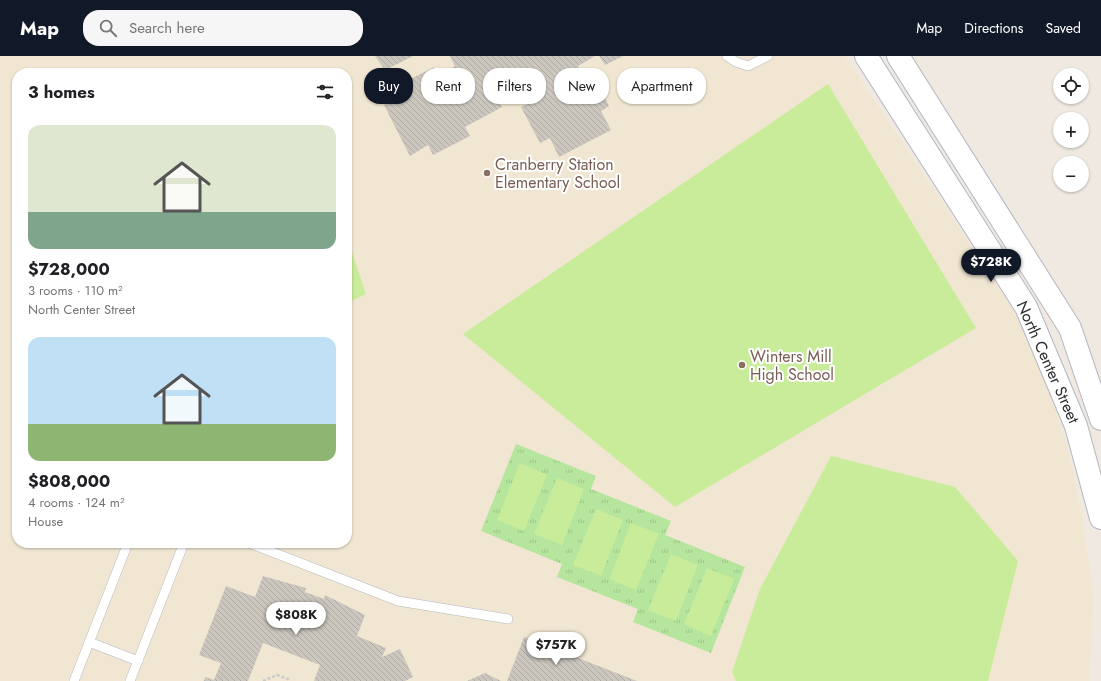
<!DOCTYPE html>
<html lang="en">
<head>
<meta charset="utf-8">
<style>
	:root { --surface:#fff; --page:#f6f6f6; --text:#202124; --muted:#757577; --accent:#111827 }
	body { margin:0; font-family:Jost,sans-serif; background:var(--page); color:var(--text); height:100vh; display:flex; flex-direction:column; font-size:15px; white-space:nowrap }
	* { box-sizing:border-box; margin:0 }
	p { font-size:13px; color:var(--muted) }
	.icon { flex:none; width:22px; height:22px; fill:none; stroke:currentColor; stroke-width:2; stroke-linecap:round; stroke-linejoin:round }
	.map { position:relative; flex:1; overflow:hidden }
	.drawer { position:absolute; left:12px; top:12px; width:340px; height:480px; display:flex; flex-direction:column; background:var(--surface); border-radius:16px; box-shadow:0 1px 3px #0004 }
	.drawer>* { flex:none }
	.top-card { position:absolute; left:364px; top:12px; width:380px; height:36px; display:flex; gap:8px }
	.tools { position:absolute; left:1053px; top:12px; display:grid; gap:8px }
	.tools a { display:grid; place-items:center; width:36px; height:36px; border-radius:50%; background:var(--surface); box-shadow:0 1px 3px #0004; font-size:20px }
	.price { position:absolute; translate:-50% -34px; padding:0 9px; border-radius:14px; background:#fff; color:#222; font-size:13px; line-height:26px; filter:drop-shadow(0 1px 2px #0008) }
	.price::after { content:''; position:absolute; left:50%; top:24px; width:12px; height:9px; margin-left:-6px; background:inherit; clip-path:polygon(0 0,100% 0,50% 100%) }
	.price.current { background:var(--accent); color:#fff }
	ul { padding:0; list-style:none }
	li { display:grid; align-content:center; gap:8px; height:212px; padding:0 16px }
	li span { display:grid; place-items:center; height:124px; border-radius:12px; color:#555 }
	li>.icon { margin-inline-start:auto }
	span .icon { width:72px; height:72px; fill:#fffc; stroke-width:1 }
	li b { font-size:17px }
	h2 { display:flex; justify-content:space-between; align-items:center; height:48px; padding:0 16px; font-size:17px }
	.chip { padding:0 14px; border-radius:16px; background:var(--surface); box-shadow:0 1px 3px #0004; font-size:14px; line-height:36px }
	.chip.current { background:var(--accent); color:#fff }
	header { display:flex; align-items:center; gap:24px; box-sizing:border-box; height:56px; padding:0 20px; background:var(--accent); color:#fff }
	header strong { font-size:19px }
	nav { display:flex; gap:22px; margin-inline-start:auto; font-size:14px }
	.search { width:280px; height:36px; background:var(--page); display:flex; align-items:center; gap:10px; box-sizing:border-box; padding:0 14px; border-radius:16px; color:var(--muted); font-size:15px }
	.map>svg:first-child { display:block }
	.education { fill:#f0e6d1; fill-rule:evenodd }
	.grass { fill:url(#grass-tufts) }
	.pitch { fill:#c9ec9a }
	.building { fill:url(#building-back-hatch) }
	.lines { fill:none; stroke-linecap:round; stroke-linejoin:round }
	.lane-casing { stroke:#b4b7c1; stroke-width:10 }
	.secondary-casing { stroke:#b4b7c1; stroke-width:24 }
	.path { stroke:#c9c9c9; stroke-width:2.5; stroke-dasharray:3 2; stroke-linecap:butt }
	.lane { stroke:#fff; stroke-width:9 }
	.secondary { stroke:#fff; stroke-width:22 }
	.education-dot { fill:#8d6e63; stroke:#fff; stroke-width:1.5 }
	.labels { text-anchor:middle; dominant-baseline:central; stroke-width:4; stroke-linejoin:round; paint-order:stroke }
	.education-label { font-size:16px; fill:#785e54; stroke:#fff; text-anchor:start }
	.street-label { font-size:16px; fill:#2e2e2e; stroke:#fff }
</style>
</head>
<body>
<header>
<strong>Map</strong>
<div class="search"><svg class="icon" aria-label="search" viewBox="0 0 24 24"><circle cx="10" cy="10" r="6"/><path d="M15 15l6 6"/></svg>Search here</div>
<nav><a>Map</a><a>Directions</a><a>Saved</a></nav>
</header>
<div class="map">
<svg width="1101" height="625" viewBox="0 0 1101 625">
	<defs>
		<pattern id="grass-tufts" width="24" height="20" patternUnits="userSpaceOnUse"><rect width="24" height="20" fill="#b6e59e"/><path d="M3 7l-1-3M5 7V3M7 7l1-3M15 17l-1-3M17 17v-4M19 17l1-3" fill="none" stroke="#9dc588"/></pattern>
		<pattern id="building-back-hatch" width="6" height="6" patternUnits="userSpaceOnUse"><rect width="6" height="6" fill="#cbc7bf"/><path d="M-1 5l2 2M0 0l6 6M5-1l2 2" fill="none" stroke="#afaba4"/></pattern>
	</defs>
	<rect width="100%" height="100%" fill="#efe9e1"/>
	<path class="education" d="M0 0H845L1013 254 1051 339 1067 390 1081 453 1094 541 1089 625H0ZM17 17H347V487H17Z"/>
	<path class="grass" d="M516 388 596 420 591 433 671 465 665 479 745 511 711 597 633 566 638 553 557 521 562 508 481 475Z"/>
	<g class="pitch">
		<path d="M828 28 976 272 675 451 463 278Z"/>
		<path d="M347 182 366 238 347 247Z"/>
		<path d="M831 400 955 431 1018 505 988 625H736L732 616 760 533Z"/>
		<path d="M520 407 547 419 524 475 497 464Z"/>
		<path d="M557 422 584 433 562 489 534 478Z"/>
		<path d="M596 453 623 464 601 520 573 509Z"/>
		<path d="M631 467 659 478 636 534 609 523Z"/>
		<path d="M671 498 698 509 676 565 648 554Z"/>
		<path d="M707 512 734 523 711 580 684 568Z"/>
	</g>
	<g class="building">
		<path d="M375 0H413L385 14Z"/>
		<path d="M450 0H595L578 10 583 19 593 15 609 50 601 55 611 74 559 101 550 82 540 87 521 51 531 46 522 30 497 43 502 51 465 71 470 80 433 99 428 89 410 100 384 49 402 39 397 30 434 11 439 20 455 10Z"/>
		<path d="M599 0H623L605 9Z"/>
		<path d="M263 520 306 532 305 536 324 543 325 539 365 559 357 580 386 592 382 601 400 593 413 621 405 625H314L320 609 263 587 248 625H204L205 621 214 624 221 607 199 599 226 530 255 541Z"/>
		<path d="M524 581 637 625H507Z"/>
		<path d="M485 617 501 625H467Z"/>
	</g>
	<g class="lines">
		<g class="lane-casing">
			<g id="lane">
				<path d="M727 0 736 6 748 10 768 0"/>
				<path d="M249 487 398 545 508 563"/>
				<path d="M89 586 138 605"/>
				<path d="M74 625 128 487"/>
				<path d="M130 625 184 487"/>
			</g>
		</g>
		<g class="secondary-casing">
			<g id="secondary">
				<path d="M866 0 1026 251 1076 370 1101 462"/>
				<path d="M898 0 1070 272 1101 363"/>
			</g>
		</g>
		<path class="path" d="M263 625 277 619 288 623 289 625"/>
		<use href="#lane" class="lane"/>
		<use href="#secondary" class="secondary"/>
	</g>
	<g class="education-dot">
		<circle cx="487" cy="117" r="4"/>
		<circle cx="742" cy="309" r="4"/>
	</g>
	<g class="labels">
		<g class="education-label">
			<text x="495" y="108">Cranberry Station<tspan x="495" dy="18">Elementary School</tspan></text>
			<text x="750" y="300">Winters Mill<tspan x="750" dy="18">High School</tspan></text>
		</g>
		<g class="street-label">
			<text transform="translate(1048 306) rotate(66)">North Center Street</text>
		</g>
	</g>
</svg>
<div class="tools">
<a><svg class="icon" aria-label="locate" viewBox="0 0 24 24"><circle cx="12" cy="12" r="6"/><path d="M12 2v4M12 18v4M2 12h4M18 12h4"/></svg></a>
<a>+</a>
<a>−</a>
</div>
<b class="price current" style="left:991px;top:227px">$728K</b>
<b class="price" style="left:296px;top:580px">$808K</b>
<b class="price" style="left:556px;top:610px">$757K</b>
<div class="top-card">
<a class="chip current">Buy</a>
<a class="chip">Rent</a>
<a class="chip">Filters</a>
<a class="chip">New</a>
<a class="chip">Apartment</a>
</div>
<section class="drawer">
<h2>3 homes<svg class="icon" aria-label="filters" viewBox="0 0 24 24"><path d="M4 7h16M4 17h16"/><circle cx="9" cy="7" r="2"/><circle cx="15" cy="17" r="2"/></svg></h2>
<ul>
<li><span style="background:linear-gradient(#dfe7d0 70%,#7fa58c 0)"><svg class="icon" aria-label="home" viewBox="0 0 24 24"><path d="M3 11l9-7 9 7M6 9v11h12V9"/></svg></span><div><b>$728,000</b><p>3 rooms · 110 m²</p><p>North Center Street</p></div></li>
<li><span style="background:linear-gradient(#bfe0f5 70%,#8fb573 0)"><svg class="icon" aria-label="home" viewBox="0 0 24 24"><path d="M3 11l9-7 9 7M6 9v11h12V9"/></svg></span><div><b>$808,000</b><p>4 rooms · 124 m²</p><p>House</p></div></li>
</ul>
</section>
</div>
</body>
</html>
